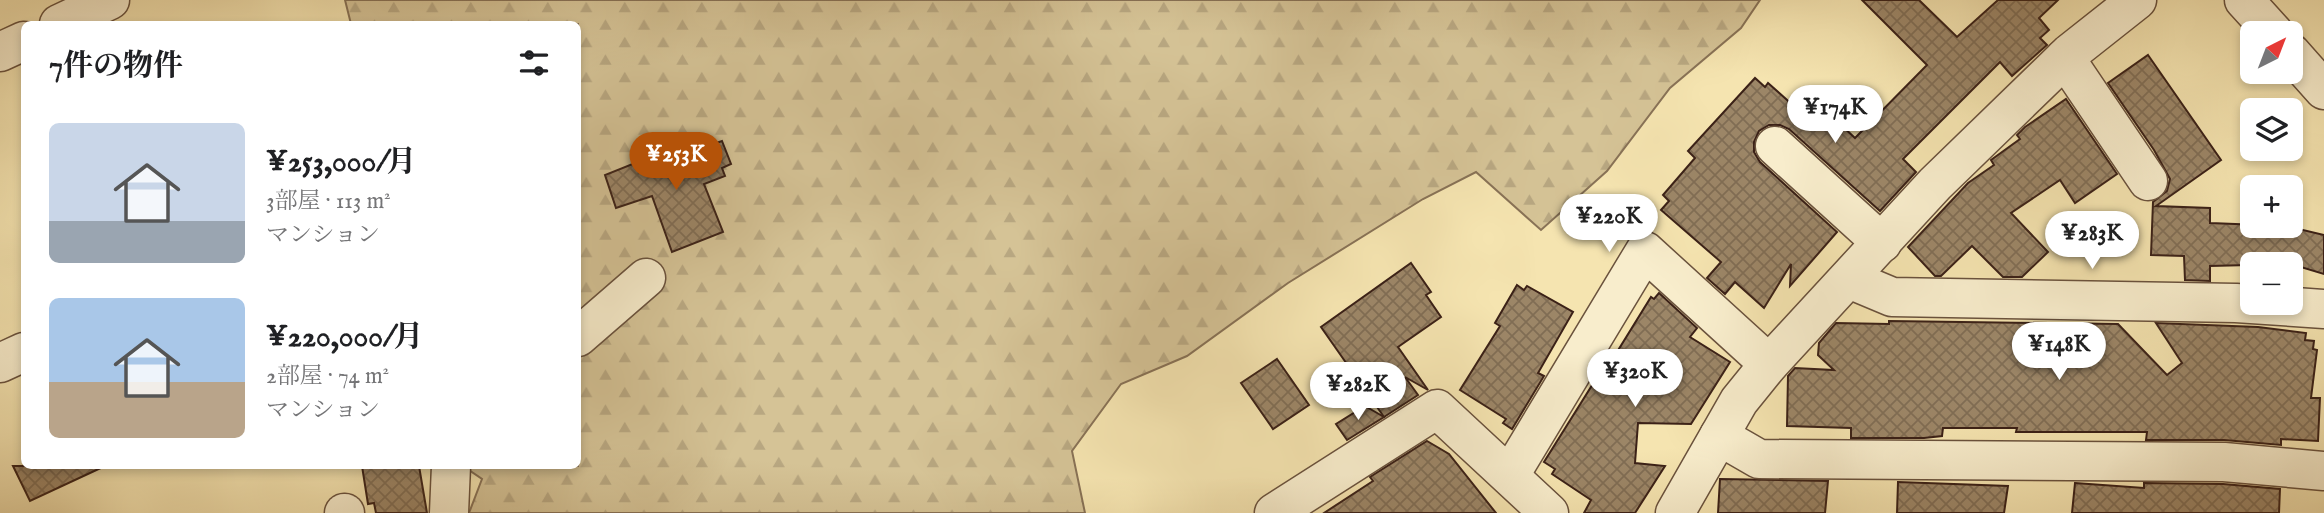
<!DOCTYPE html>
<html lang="ja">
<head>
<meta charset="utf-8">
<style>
	:root { --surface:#fff; --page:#f2f2f2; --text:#202124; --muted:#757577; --accent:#b45309 }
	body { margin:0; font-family:"IM FELL English","Noto Serif JP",serif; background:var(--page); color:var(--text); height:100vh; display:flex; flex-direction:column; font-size:26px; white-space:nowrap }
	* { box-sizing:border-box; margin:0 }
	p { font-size:23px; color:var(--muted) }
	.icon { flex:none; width:38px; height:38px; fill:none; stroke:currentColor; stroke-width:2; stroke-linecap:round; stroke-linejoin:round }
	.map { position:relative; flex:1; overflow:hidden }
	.side { position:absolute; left:21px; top:21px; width:560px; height:448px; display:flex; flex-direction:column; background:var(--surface); border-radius:10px; box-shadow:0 4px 10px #0003 }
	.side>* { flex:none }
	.needle { width:46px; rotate:42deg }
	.fabs { position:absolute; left:2240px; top:21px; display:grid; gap:14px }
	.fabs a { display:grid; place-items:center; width:63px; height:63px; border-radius:10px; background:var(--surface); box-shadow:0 4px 10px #0003; font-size:35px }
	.price { position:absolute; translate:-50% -60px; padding:0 16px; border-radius:24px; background:#fff; color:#222; font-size:23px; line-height:46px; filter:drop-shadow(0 2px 4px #0008) }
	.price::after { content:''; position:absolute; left:50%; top:42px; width:21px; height:16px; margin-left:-10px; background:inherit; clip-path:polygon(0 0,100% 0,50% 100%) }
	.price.current { background:var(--accent); color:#fff }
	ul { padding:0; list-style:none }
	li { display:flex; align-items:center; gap:21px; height:175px; padding:0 28px }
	li span { display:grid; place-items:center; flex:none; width:196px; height:140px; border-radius:10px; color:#555 }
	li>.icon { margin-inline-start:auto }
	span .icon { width:84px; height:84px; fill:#fffc; stroke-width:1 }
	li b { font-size:30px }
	h2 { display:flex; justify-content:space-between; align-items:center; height:84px; padding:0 28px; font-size:30px }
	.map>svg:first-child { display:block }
	.forest { fill:url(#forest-firs); stroke:#887256; stroke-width:2 }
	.building { fill:url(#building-cross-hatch); stroke:#3b2117; stroke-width:2 }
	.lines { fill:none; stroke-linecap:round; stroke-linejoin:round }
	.street-casing { stroke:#6a523d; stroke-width:41 }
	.street { stroke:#f8edcc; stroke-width:38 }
</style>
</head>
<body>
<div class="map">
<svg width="2324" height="513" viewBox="0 0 2324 513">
	<defs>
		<pattern id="forest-firs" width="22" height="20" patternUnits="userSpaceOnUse" patternTransform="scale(1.75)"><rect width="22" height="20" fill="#d5c396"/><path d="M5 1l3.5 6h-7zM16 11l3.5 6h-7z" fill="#b8a781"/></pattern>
		<pattern id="building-cross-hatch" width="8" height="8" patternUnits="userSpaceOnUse" patternTransform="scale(1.75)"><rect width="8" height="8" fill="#9c8667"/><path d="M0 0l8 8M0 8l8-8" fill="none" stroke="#806d54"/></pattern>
	</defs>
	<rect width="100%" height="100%" fill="#f5e4b0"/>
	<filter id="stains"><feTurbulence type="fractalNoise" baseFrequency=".00286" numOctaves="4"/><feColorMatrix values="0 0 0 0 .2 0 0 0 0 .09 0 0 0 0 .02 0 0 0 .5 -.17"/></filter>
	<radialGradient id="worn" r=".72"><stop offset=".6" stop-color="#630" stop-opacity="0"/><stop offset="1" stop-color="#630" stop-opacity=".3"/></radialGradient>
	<path class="forest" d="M345 0H1760L1741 28 1670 88 1607 171 1541 230 1476 172 1423 199 1288 283 1187 356 1121 384 1072 451 1085 513H469L482 479 463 466H578V24H351Z"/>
	<g class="building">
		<path d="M1862 0H1919L1957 37 1998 0H2058L2039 18 2049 30 2040 38 2047 45 2012 76 2000 62 1903 159 1916 172 1880 211 1789 129 1780 125H1769L1759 131 1754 142V152L1760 162 1837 232 1790 286 1791 264 1764 308 1735 282 1725 294 1707 278 1721 262 1661 210 1669 201 1663 195 1695 158 1688 151 1755 78 1765 87 1768 83 1805 116 1812 109 1818 115 1824 109 1855 138 1927 65Z"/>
		<path d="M2148 55 2221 160 2156 206 2210 208V223L2286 226 2324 235V274L2291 264 2210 266V281L2185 280 2184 256 2151 255 2153 202 2167 191 2170 179 2154 150 2108 83Z"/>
		<path d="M2066 99 2117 174 2075 203 2060 180 2011 213 2048 252 2022 277H2003L1972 246 1941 276H1935L1908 247 1968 183 1994 165 1991 160 2020 139 2017 135 2025 127Z"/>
		<path d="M722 141 731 164 722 168 725 176 704 184 723 232 672 252 652 196 616 208 605 175 640 161 643 168Z"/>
		<path d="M1411 263 1431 292 1426 295 1441 317 1398 347 1428 390 1405 377 1418 395 1384 417 1321 327Z"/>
		<path d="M1517 285 1524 290 1527 286 1573 312 1538 373 1544 376 1512 429 1503 423 1506 419 1460 390 1500 326 1495 323Z"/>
		<path d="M1659 293 1697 328 1690 337 1730 362 1691 424 1638 423 1635 463 1665 466 1635 513H1584L1591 500 1552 474 1555 469 1544 462 1601 371 1604 373 1651 297 1654 299Z"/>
		<path d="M1889 321 2118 324 2167 375 2182 363 2156 323 2258 327 2306 333 2305 340 2314 341 2313 349 2317 350 2311 398H2320L2318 441 2281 439V445L2224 440H2146L2147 432H2016L2017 428H1943L1942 436 1924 438H1851V428L1787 426 1788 376 1795 368 1834 370 1818 355 1819 343 1836 323 1889 324Z"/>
		<path d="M1277 359 1309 405 1273 429 1241 383Z"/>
		<path d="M1365 406 1384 417 1347 440 1336 424Z"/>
		<path d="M1427 441 1449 454 1496 513H1324L1373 481 1370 477Z"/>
		<path d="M13 466H105L30 501Z"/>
		<path d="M362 466H419L427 513H376L374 503 368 504Z"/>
		<path d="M1720 479 1828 481 1825 513H1718Z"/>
		<path d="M1898 482 2008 486 2004 513H1897Z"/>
		<path d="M2075 483 2144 488V483L2223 484 2280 489 2279 513H2072Z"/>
	</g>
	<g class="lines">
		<g class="street-casing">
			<g id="street">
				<path d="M2244 0 2274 33"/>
				<path d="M59 24 110 0"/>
				<path d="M0 52 24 41"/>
				<path d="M2291 53 2324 90"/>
				<path d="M2065 58 2148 181"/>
				<path d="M1775 146 1882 243"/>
				<path d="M1849 279 1892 297 2236 303 2324 309"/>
				<path d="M578 337 646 278"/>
				<path d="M0 363 24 352"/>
				<path d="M1719 436 1759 459 2224 462 2324 471"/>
				<path d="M1510 475 1645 251 1769 364"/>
				<path d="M344 513H345"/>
				<path d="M449 513 451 466"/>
				<path d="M1274 513 1437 409 1549 513"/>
				<path d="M1675 513 1739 401 1769 364 1935 184 2070 53 2137 0"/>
			</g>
		</g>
		<use href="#street" class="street"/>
	</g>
	<rect width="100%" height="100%" filter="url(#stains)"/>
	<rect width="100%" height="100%" fill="url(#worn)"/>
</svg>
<div class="fabs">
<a><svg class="needle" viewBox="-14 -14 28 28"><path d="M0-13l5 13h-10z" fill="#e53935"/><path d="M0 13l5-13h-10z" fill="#757577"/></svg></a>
<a><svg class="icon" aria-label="layers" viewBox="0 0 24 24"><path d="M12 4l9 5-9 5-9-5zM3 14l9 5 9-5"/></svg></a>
<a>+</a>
<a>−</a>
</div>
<b class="price" style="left:1835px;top:145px">¥174K</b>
<b class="price current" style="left:676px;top:192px">¥253K</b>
<b class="price" style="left:1609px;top:254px">¥220K</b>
<b class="price" style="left:2092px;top:271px">¥283K</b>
<b class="price" style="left:2059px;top:382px">¥148K</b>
<b class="price" style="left:1635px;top:409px">¥320K</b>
<b class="price" style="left:1358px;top:422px">¥282K</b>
<section class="side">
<h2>7件の物件<svg class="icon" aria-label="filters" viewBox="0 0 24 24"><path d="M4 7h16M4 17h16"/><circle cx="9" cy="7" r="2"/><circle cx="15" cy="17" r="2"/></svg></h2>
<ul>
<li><span style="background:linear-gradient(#c9d6e8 70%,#9aa5b1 0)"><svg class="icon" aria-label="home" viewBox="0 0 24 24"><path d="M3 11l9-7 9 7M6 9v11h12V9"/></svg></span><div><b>¥253,000/月</b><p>3部屋 · 113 m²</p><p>マンション</p></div></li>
<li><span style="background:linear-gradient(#a9c7e8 60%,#b9a48a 0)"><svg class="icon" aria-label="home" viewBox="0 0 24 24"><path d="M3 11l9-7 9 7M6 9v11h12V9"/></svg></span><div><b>¥220,000/月</b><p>2部屋 · 74 m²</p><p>マンション</p></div></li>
</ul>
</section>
</div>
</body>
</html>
